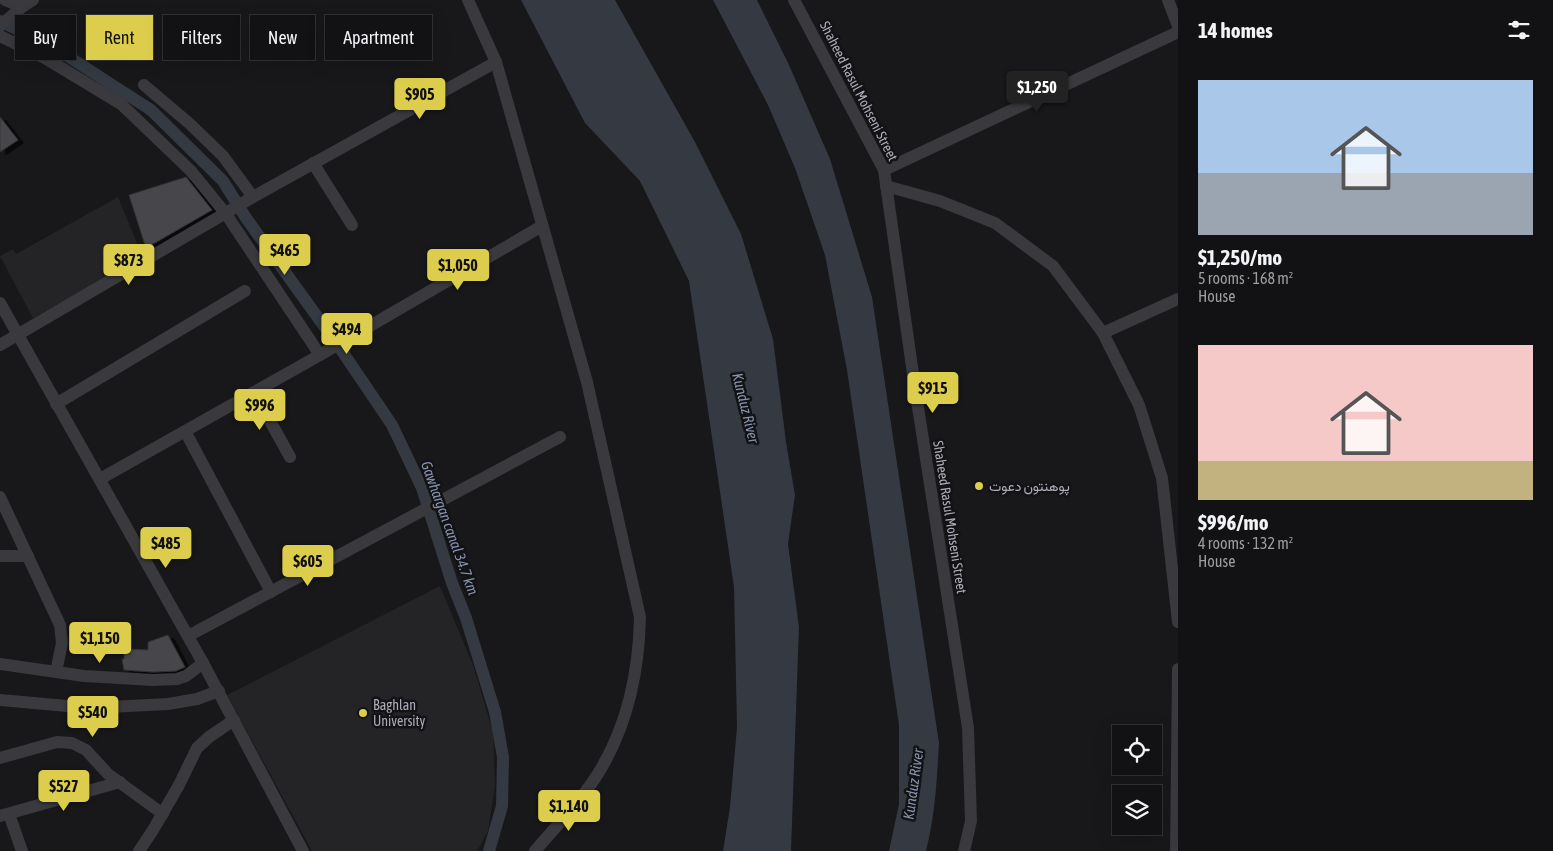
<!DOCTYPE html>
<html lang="en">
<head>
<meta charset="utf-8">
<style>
	:root { --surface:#121113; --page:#1f1f21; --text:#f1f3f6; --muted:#9c9da0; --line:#313133; --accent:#ddcd4c }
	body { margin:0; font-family:"Asap Condensed",Vazirmatn,sans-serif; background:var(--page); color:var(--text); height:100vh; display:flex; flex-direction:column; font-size:19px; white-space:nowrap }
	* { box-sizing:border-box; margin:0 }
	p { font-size:16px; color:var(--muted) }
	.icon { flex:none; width:28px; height:28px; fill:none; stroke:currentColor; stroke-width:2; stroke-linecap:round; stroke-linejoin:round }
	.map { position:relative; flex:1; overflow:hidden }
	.details { display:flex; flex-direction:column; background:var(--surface); width:375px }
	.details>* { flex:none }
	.top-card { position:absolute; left:15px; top:15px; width:475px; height:45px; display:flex; gap:10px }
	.controls { position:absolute; left:1112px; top:725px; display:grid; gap:10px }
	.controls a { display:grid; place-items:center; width:50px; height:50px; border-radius:0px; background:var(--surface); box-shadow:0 5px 20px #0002,0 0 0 1px var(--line); font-size:25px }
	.price { position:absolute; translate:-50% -42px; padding:0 11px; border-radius:5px; background:var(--accent); color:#111; font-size:16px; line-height:32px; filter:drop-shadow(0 1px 2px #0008) }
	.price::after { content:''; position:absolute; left:50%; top:30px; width:15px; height:11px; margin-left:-8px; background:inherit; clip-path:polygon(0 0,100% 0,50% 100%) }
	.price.current { background:#222; color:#fff }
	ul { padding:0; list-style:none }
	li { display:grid; align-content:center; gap:10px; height:265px; padding:0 20px }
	li span { display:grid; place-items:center; height:155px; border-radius:0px; color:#555 }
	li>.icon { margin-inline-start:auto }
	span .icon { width:90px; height:90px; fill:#fffc; stroke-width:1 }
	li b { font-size:21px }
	h2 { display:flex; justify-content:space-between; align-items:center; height:60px; padding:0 20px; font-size:21px }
	.tag { padding:0 18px; border-radius:0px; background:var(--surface); box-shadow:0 5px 20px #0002,0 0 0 1px var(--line); font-size:18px; line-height:45px }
	.tag.current { background:var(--accent); color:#111 }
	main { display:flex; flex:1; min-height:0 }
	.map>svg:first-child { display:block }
	.built { fill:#242326 }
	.water { fill:#343942 }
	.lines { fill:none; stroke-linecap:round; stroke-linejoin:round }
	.canal { stroke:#343942; stroke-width:12 }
	.building { fill:#47474b; stroke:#323235; filter:url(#shadow) }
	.minor { stroke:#39393e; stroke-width:12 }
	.poi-dot { fill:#ddcd4c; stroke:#131214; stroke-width:2 }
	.labels { text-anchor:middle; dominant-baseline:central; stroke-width:5; stroke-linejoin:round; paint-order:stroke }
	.street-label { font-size:14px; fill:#abacb7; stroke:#131214 }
	.poi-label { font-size:14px; fill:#abacb7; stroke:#131214; text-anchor:start }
	.water-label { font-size:15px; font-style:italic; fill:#8692ae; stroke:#131214 }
</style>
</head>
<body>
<main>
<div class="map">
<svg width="1178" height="851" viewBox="0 0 1178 851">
	<defs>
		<filter id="shadow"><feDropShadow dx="5.5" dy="3" stdDeviation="0" flood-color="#0009"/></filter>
	</defs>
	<rect width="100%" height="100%" fill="#181719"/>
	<g class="built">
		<path d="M118 197 143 258 33 318 0 256 13 249 16 254Z"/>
		<path d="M440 586 473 665 493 732 495 785 488 831 477 851H312L227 695Z"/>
	</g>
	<g class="water">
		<path d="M521 0H615L695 142 741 234 773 339 786 442 795 495 788 544 799 627 791 851H723L730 807 737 727 734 587 689 281 640 181 585 123Z"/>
		<path d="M713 0H757L789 65 830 159 872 297 939 743C937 779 935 816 926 851H889L899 804V725L847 370 825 255 795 168 768 105Z"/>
	</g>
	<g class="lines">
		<path class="canal" d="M0 21 52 46 151 110 223 181 246 218 342 351 392 425 422 488 452 583 466 618 495 712 503 757 502 806 489 851"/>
	</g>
	<g class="building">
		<path d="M0 117 18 140 0 152Z"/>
		<path d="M186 177 212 210 146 248 129 195Z"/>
		<path d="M168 635 185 667 176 671 153 672 124 670 122 659H124V649L148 650V642Z"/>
	</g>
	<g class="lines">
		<g class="minor">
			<path d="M5 0 22 7"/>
			<path d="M794 0 884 170 915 388 968 728 971 821 964 851"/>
			<path d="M1168 0 1178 26"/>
			<path d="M0 26 22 7 33 0"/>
			<path d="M0 36 45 58 121 104 191 171 226 214 320 355"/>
			<path d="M496 62 587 382 640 617C639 668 628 722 602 767 584 798 558 824 535 851"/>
			<path d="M144 85 190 124 223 156 253 197"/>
			<path d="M313 163 352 225"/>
			<path d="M884 170 1178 32"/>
			<path d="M886 186 940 201 995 223 1053 266 1103 333 1139 405 1162 478 1178 622"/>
			<path d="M0 303 203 663 303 851"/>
			<path d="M1103 333 1178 299"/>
			<path d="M0 345 253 197 496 62 468 0"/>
			<path d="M254 392 290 457"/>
			<path d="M56 404 245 291"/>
			<path d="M185 431 271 592"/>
			<path d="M100 479 320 355 542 226"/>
			<path d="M0 497 60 625 62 643 56 672"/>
			<path d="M0 556H28"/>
			<path d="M188 636 560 437"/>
			<path d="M0 664 84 676 153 680 177 679 186 676 203 663"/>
			<path d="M0 700 89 708 168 704 197 699 219 691"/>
			<path d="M0 758 57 742 72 743 86 750 108 774 163 814"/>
			<path d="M9 814 22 851"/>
			<path d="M0 816 120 782"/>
			<path d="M139 851 153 830 179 785 197 748 209 737 234 720"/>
			<path d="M1176 851 1178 669"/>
		</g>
	</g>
	<g class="poi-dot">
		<circle cx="979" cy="486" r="5"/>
		<circle cx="363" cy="713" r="5"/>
	</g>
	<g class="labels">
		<g class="street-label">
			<text transform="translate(859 91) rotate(63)">Shaheed Rasul Mohseni Street</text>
			<text transform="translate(950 517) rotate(81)">Shaheed Rasul Mohseni Street</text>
		</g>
		<g class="poi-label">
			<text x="989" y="486">پوهنتون دعوت</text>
			<text x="373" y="705">Baghlan<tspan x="373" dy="16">University</tspan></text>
		</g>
		<g class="water-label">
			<text transform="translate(746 408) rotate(76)">Kunduz River</text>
			<text transform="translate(450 528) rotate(70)">Gawhargan canal 34.7 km</text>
			<text transform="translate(913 784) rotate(-82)">Kunduz River</text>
		</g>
	</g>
</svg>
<div class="controls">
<a><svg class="icon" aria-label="locate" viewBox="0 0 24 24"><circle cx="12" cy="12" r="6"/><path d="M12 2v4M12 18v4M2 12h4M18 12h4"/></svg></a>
<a><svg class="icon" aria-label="layers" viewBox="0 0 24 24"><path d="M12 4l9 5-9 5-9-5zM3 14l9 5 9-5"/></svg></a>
</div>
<b class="price current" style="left:1037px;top:113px">$1,250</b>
<b class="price" style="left:420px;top:120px">$905</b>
<b class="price" style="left:285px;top:276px">$465</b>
<b class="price" style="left:129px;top:286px">$873</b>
<b class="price" style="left:458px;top:291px">$1,050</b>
<b class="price" style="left:347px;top:355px">$494</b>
<b class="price" style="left:933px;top:414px">$915</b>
<b class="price" style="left:260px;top:431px">$996</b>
<b class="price" style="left:166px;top:569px">$485</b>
<b class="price" style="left:308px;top:587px">$605</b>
<b class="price" style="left:100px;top:664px">$1,150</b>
<b class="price" style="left:93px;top:738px">$540</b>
<b class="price" style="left:64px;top:812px">$527</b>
<b class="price" style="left:569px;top:832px">$1,140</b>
<div class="top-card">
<a class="tag">Buy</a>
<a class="tag current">Rent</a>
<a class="tag">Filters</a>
<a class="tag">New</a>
<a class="tag">Apartment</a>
</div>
</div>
<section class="details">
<h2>14 homes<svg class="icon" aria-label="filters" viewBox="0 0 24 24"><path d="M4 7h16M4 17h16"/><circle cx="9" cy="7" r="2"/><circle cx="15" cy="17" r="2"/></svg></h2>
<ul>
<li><span style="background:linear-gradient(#a9c7e8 60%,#9aa5b1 0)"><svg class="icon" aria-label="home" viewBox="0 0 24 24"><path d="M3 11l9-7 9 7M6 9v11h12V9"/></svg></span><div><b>$1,250/mo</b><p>5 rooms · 168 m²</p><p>House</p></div></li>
<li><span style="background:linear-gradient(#f6c9c9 75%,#c2b280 0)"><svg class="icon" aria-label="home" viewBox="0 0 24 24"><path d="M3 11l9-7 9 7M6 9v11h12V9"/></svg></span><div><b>$996/mo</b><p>4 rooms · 132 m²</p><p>House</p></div></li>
</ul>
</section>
</main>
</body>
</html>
